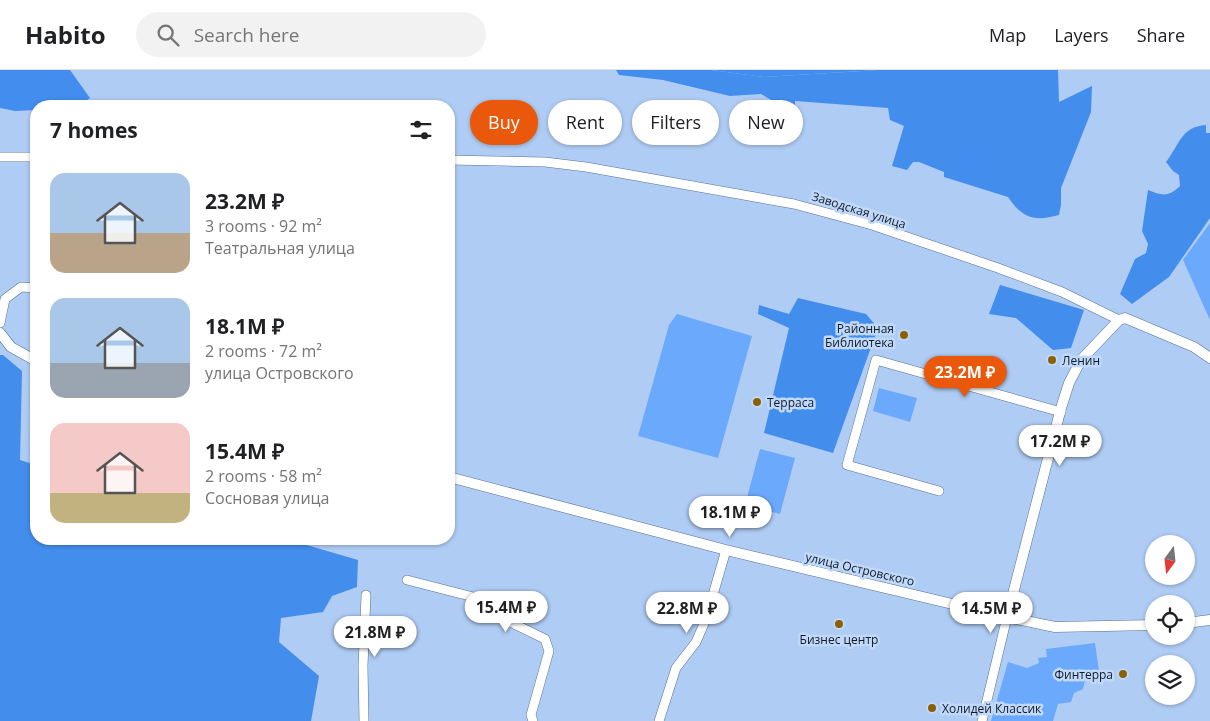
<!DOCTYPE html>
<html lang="en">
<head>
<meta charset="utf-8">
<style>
	:root { --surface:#fff; --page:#f2f2f2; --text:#202124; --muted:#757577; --line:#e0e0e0; --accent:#ea580c }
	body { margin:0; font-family:"Open Sans",sans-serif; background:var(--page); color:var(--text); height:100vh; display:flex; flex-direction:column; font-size:19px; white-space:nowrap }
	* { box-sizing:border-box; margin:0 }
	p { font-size:16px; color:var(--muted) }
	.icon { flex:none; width:28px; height:28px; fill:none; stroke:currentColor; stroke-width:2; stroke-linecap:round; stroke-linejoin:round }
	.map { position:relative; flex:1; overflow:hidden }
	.drawer { position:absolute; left:30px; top:30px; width:425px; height:445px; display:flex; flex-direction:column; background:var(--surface); border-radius:20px; box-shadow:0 1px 4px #0004 }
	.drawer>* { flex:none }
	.banner { position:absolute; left:470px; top:30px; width:475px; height:45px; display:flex; gap:10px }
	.needle { width:32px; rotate:195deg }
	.tools { position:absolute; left:1145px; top:465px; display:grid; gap:10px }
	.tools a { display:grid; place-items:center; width:50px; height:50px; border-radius:50%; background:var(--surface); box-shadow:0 1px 4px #0004; font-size:25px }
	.price { position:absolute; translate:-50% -42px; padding:0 11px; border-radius:18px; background:#fff; color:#222; font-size:16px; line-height:32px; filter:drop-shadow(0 1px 2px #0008) }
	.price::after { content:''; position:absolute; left:50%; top:30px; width:15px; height:11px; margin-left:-8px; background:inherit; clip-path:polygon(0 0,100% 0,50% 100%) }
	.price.on { background:var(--accent); color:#fff }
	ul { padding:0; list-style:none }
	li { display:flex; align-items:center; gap:15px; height:125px; padding:0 20px }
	li span { display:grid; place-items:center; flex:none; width:140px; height:100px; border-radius:15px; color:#555 }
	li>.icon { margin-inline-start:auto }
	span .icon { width:60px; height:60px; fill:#fffc; stroke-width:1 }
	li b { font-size:21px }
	h2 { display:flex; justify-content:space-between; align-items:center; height:60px; padding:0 20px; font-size:21px }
	.tag { padding:0 18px; border-radius:22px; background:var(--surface); box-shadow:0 1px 4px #0004; font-size:18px; line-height:45px }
	.tag.on { background:var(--accent); color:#fff }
	header { display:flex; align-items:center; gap:30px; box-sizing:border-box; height:70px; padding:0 25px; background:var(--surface); border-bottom:1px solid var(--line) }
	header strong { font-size:24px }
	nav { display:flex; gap:28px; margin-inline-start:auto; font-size:18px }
	.search { width:350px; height:45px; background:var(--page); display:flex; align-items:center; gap:12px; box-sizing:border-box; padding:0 18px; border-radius:28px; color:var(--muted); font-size:19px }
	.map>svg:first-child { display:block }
	.green { fill:#6ba9fc }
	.forest { fill:#438ded }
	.water { fill:#438dee }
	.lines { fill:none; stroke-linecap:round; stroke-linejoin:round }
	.minor-casing { stroke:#567194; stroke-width:10 }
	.tertiary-casing { stroke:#567194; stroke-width:11 }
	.minor { stroke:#fff; stroke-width:9 }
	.tertiary { stroke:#fff; stroke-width:10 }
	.poi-dot { fill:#8d5f05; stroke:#c1d9f9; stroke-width:2 }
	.labels { text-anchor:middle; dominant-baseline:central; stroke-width:5; stroke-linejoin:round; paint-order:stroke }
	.street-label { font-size:12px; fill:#101a28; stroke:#c1d9f9 }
	.poi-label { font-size:12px; fill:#101a28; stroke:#c1d9f9; text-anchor:start }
</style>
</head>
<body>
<header>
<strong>Habito</strong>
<div class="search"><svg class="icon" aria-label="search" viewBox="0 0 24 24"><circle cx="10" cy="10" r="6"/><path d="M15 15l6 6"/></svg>Search here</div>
<nav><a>Map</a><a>Layers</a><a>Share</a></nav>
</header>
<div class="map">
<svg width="1210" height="651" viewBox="0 0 1210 651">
	<rect width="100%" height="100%" fill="#afccf4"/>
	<g class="green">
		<path d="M1210 153V250L1183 190Z"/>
		<path d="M677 244 752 266 718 388 638 366 669 255Z"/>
		<path d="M879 318 917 328 910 352 873 341Z"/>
		<path d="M760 379 795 388 780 444 745 435Z"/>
		<path d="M1095 573 1100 608 1085 610 1083 619 1074 623 1071 632 1058 634 1053 651H991L1008 592 1027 598 1039 593 1038 588 1047 587 1046 579Z"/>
	</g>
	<g class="forest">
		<path d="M616 0H711L764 7 878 0H1058L1059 32 1092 16 1091 42 1061 118V135L1059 145C1034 152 1022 148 1008 127L944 107V102L919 92H913L907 100 892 96 904 56 890 50 888 38 795 31V52L788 58 778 55 776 33 761 24 730 26 663 10 619 5Z"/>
		<path d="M1206 55V63H1210V148L1169 207 1132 234 1120 224 1135 189 1146 183 1148 174 1142 161 1148 120C1162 126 1169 127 1180 116L1179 105 1173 101 1166 92C1180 74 1181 57 1206 55Z"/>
		<path d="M1000 215 1084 240 1071 278 1053 280 1016 248 989 244Z"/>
		<path d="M798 228 866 244 878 258 833 383 764 363 789 258 758 244 759 235 789 244Z"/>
		<path d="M0 285H3L22 301 20 390 36 395V469H286L358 490 357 517 332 526 323 542 281 548 279 572 319 606 311 651H0Z"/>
	</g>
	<g class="water">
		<path d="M0 0H70L90 28 78 36H36V40L15 41 0 38Z"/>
		<path d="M711 0H878L764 7Z"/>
		<path d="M982 73H999L1003 76 1004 90 996 96 992 104 985 107 965 100 961 90 965 82Z"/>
	</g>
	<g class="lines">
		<g class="minor-casing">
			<g id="minor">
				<path d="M0 87H36"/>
				<path d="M449 90 545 92 586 97 794 134 872 155 998 198 1062 222 1119 250"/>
				<path d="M0 253 5 229 21 217 36 218"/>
				<path d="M939 421 847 395 876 290 1061 342"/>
				<path d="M407 510 485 530 502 548 545 569 549 581 531 645 533 651"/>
				<path d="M364 651 363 596 366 525"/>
				<path d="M659 651 676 598 696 572 706 549 726 480"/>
				<path d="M982 651 1007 547"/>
			</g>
		</g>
		<g class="tertiary-casing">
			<g id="tertiary">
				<path d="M0 263 11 277 36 291"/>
				<path d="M449 407 726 480 1007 547 1055 557 1154 555"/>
				<path d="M1007 547 1061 338 1069 313 1081 290 1119 250 1125 248 1194 277 1210 288"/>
				<path d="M1186 553 1210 550"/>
			</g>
		</g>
		<use href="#minor" class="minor"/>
		<use href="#tertiary" class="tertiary"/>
	</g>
	<g class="poi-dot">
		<circle cx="904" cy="265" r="5"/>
		<circle cx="1052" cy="290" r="5"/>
		<circle cx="757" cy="332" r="5"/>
		<circle cx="839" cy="554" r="5"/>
		<circle cx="1123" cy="604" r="5"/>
		<circle cx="932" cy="638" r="5"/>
	</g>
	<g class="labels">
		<g class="street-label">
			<text transform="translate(859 140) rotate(17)">Заводская улица</text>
			<text transform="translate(860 499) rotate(13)">улица Островского</text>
		</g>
		<g class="poi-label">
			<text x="894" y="258" text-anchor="end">Районная<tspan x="894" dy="14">Библиотека</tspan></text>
			<text x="1062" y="290">Ленин</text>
			<text x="767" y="332">Терраса</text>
			<text x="839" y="569" text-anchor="middle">Бизнес центр</text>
			<text x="1113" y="604" text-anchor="end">Финтерра</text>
			<text x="942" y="638">Холидей Классик</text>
		</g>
	</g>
</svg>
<div class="tools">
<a><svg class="needle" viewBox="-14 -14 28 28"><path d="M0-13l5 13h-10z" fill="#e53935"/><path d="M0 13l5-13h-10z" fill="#757577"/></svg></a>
<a><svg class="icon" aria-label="locate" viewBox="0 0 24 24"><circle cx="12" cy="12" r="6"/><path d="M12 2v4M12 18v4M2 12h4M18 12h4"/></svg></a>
<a><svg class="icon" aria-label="layers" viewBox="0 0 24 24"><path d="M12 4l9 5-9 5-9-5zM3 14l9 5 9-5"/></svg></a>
</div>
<b class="price on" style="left:965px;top:328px">23.2M ₽</b>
<b class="price" style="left:1060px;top:397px">17.2M ₽</b>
<b class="price" style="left:730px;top:468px">18.1M ₽</b>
<b class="price" style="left:506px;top:563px">15.4M ₽</b>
<b class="price" style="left:687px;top:564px">22.8M ₽</b>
<b class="price" style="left:991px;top:564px">14.5M ₽</b>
<b class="price" style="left:375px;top:588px">21.8M ₽</b>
<div class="banner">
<a class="tag on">Buy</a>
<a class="tag">Rent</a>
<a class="tag">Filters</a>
<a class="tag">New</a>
</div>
<section class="drawer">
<h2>7 homes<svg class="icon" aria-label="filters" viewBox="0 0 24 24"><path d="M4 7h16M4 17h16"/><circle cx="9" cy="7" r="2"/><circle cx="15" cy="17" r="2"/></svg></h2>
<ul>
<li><span style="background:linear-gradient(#a9c7e8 60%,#b9a48a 0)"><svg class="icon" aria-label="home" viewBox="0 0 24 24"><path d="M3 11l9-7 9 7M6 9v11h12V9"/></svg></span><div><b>23.2M ₽</b><p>3 rooms · 92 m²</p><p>Театральная улица</p></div></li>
<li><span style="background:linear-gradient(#a9c7e8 65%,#9aa5b1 0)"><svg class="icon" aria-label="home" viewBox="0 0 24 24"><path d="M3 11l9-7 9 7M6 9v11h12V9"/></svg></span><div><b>18.1M ₽</b><p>2 rooms · 72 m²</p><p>улица Островского</p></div></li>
<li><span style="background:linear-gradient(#f6c9c9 70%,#c2b280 0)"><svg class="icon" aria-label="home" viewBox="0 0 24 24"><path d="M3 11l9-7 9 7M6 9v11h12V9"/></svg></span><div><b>15.4M ₽</b><p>2 rooms · 58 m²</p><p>Сосновая улица</p></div></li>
</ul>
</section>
</div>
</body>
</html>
